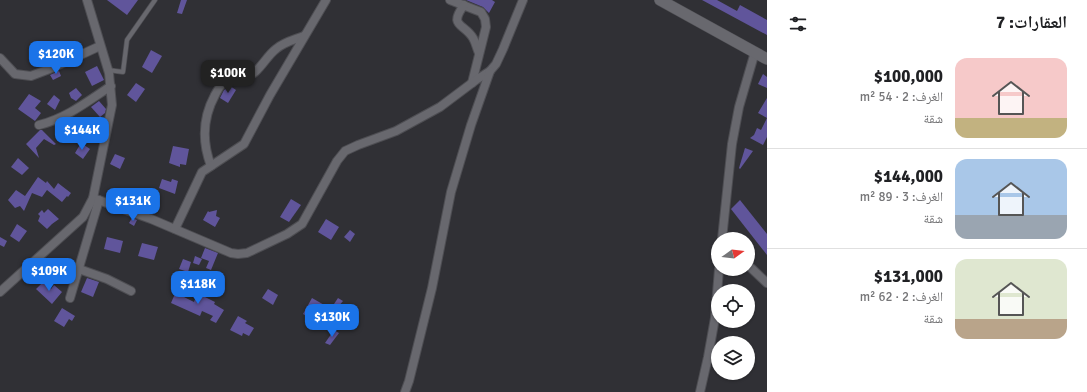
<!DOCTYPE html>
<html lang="ar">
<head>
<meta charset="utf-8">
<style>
	:root { --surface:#fff; --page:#f6f6f6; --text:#202124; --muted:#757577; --line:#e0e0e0; --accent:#1a73e8 }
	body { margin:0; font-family:Signika,"Noto Naskh Arabic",sans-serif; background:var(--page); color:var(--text); direction:rtl; height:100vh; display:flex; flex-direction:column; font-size:15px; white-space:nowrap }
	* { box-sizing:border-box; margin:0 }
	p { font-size:13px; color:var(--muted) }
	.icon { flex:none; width:22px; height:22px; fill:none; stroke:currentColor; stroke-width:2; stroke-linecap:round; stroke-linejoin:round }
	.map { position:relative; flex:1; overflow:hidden; direction:ltr }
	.side { display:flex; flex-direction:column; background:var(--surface); width:320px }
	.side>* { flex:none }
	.needle { width:26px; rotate:75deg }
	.controls { position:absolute; left:711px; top:232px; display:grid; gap:8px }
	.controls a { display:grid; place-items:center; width:44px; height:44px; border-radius:50%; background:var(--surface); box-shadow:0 1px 3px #0004; font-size:20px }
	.price { position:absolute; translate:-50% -34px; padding:0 9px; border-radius:8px; background:var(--accent); color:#fff; font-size:13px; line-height:26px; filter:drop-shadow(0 1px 2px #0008) }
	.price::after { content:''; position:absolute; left:50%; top:24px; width:12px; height:9px; margin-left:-6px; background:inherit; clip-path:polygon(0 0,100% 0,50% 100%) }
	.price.selected { background:#222; color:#fff }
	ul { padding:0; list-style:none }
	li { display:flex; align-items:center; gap:12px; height:100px; padding:0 20px }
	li+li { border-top:1px solid var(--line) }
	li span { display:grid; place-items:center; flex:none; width:112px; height:80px; border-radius:12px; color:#555 }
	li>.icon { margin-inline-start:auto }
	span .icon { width:48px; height:48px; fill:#fffc; stroke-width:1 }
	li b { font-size:17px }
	h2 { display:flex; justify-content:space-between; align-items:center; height:48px; padding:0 20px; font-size:17px }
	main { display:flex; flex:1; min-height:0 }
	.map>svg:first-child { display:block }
	.building { fill:#60559b }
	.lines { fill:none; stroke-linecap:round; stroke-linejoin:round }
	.lane-casing { stroke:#4e4e53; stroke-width:5.5 }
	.street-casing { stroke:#4e4e53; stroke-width:10 }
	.secondary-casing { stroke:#4e4e53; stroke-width:12 }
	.lane { stroke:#68686e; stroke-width:4 }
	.street { stroke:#68686e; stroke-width:8 }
	.secondary { stroke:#68686e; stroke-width:11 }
</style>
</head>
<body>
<main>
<section class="side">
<h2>العقارات: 7<svg class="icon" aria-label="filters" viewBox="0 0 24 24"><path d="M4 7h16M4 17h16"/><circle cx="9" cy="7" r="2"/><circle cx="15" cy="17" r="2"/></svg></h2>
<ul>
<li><span style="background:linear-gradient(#f6c9c9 75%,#c2b280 0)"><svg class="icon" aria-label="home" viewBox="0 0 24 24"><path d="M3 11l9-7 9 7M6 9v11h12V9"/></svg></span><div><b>$100,000</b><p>الغرف: 2 · 54 m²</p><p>شقة</p></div></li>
<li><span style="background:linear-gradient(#a9c7e8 70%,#9aa5b1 0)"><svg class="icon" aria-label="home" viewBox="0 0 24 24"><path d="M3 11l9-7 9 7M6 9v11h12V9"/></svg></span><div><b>$144,000</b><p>الغرف: 3 · 89 m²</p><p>شقة</p></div></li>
<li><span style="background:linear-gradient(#dfe7d0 75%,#b9a48a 0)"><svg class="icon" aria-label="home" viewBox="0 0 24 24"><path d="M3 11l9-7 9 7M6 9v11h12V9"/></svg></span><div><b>$131,000</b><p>الغرف: 2 · 62 m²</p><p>شقة</p></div></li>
</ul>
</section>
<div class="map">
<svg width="767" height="392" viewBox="0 0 767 392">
	<rect width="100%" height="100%" fill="#303035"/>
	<g class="building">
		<path d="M107 0H138L127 15Z"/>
		<path d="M181 0H187L182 14 177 13Z"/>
		<path d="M466 0H492L495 2 489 13 483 7Z"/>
		<path d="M702 0H717L737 11 740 5 767 20V35Z"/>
		<path d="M151 50 162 56 152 73 142 67Z"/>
		<path d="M97 66 104 80 92 86 85 72Z"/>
		<path d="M59 71 61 76 53 80 50 75Z"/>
		<path d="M763 74 767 77V88L758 84Z"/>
		<path d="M136 83 145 89 136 102 127 95Z"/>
		<path d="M230 86 236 90 228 103 220 98 224 90Z"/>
		<path d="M76 88 82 95 76 101 71 98 69 93Z"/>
		<path d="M29 94 41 101 35 108 41 113 35 121 18 109Z"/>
		<path d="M54 95 60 100 55 110 47 104Z"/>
		<path d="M767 98V118L758 113Z"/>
		<path d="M99 101 106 109 105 113 100 117 91 107Z"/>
		<path d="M767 118V137L763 145 750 138 754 135 757 128 761 130Z"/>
		<path d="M40 130H42L56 144 54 145 44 139 36 148 39 158 26 144Z"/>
		<path d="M81 143 90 149 83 159 75 153Z"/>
		<path d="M173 146 189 149 186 165 180 164V167L169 163Z"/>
		<path d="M745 148 753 151 740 169 739 168Z"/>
		<path d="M115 154 125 158 120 169 110 164Z"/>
		<path d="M18 158 29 168 22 175 11 167Z"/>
		<path d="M38 177 46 183 47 181 54 189 58 183 71 193 68 197 67 196 62 202 47 190 42 197 32 193 24 211 20 206 15 208 8 200 16 190 25 196Z"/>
		<path d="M162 179 171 182 172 179 178 181 175 194 159 188Z"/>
		<path d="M291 199 301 205 289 222 280 217Z"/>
		<path d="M740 200 767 234V255L731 209Z"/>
		<path d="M48 209 59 219 52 224 47 229 38 221 40 216 38 214 42 210 44 213Z"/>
		<path d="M217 210 216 216 220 218 215 227 203 220 208 211 209 212Z"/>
		<path d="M132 218 137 220 134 226 129 223Z"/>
		<path d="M326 219 339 227 331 240 318 232Z"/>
		<path d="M17 224 27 231 19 242 10 236Z"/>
		<path d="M350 230 355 234 350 242 344 237Z"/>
		<path d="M0 237 7 241 4 247 0 245Z"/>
		<path d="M107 237 123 241 120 253 104 249Z"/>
		<path d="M142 243 158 247 154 260 138 256Z"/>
		<path d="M205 248 218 253 211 270 206 268 209 261 201 258Z"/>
		<path d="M195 256 202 259 199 265 193 263Z"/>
		<path d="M183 259 191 262 188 272 179 269Z"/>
		<path d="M87 278 99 282 93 297 81 292Z"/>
		<path d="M43 282 51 289 54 285 62 292 52 304 36 289Z"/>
		<path d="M177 289 186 293 184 297 194 302 197 293 215 302 214 304 224 310 216 323 210 320 213 316 202 311 200 316 171 303Z"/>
		<path d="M268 289 278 295 273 305 262 298Z"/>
		<path d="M312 298 326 306 316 322 303 314Z"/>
		<path d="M338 298 343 301 338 307 334 304Z"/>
		<path d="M62 308 75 316 72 321 69 319 64 327 54 321Z"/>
		<path d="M238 316 247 321 245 323 254 328 249 336 243 333 242 336 230 330Z"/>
		<path d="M334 330 339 333 330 345 325 343Z"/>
	</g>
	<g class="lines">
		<g class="lane-casing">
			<path id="lane" d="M108 70 123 72 127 40 155 0"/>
		</g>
		<g class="street-casing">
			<g id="street">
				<path d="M450 0 481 12 485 19 486 27 472 83"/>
				<path d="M464 5C448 27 464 23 473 38 476 43 477 49 479 53"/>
				<path d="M0 58 15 74 31 76 52 68 100 46"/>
				<path d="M39 125C67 118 88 101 111 86"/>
				<path d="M211 166C202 142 203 117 215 95 217 91 220 85 224 83 232 78 245 80 255 72 263 65 268 55 276 49 284 42 294 40 304 36"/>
				<path d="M93 198 151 219 231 253 238 254 247 253 287 234 302 224 337 161 345 151 358 145 396 131 440 107 476 80 490 71 496 64 503 49 523 0"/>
				<path d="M175 229 202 172 244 144 270 95 326 0"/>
				<path d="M722 239 732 144 739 107 755 52"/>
				<path d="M748 265 767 283"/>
				<path d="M79 269 107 279 131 291"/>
				<path d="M0 292 83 217 93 198 112 105 109 73 87 0"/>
				<path d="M70 298 99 200"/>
				<path d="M405 392 409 381 432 288 451 192 471 125 490 71"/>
				<path d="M700 392 708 357 715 318 719 269"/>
			</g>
		</g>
		<g class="secondary-casing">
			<path id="secondary" d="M660 0 767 59"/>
		</g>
		<use href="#lane" class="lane"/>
		<use href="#street" class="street"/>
		<use href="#secondary" class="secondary"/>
	</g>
</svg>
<div class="controls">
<a><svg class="needle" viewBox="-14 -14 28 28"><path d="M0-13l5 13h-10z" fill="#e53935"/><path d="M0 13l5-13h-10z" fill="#757577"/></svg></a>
<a><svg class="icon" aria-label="locate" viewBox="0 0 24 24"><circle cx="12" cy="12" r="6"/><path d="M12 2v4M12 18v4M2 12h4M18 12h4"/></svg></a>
<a><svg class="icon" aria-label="layers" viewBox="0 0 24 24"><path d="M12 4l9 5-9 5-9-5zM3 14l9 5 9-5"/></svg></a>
</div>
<b class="price" style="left:56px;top:75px">$120K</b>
<b class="price selected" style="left:228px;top:94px">$100K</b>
<b class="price" style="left:82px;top:151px">$144K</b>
<b class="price" style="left:133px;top:222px">$131K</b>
<b class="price" style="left:49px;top:292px">$109K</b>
<b class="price" style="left:198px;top:305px">$118K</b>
<b class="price" style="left:332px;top:338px">$130K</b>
</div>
</main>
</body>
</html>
